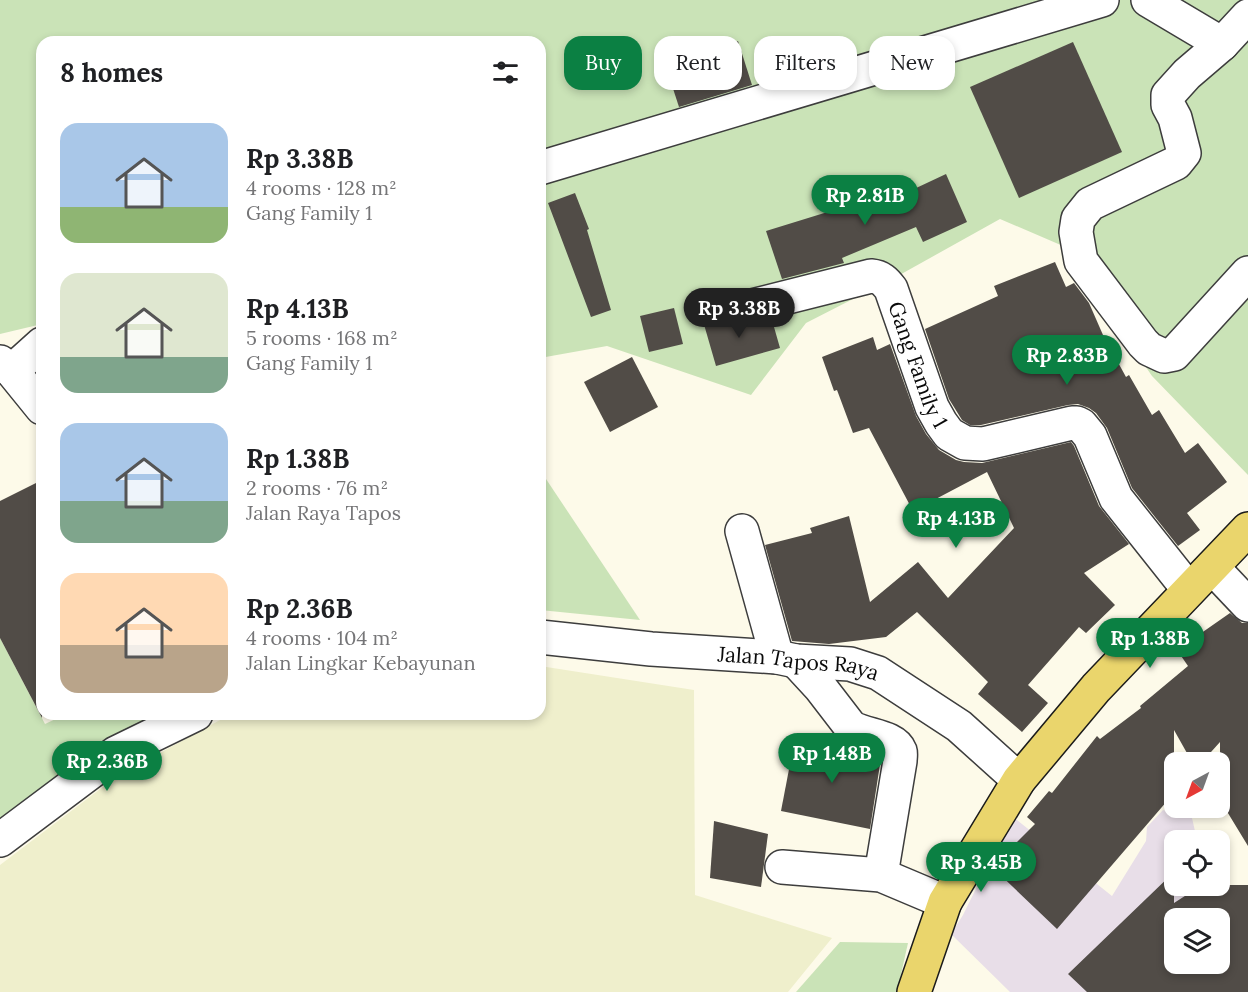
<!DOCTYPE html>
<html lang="en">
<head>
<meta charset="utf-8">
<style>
	:root { --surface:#fff; --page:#f6f6f6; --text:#202124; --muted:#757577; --accent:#0b8043 }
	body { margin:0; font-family:Lora,serif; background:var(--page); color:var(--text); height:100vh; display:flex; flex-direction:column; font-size:22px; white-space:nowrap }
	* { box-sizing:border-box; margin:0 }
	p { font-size:20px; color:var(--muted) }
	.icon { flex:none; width:33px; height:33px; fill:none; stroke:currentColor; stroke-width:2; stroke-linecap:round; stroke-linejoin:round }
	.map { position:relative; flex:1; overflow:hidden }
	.panel { position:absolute; left:36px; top:36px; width:510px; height:684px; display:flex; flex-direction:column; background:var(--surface); border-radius:18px; box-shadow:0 3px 9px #0003 }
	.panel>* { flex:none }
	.top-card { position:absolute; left:564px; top:36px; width:570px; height:54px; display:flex; gap:12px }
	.needle { width:39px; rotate:221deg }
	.controls { position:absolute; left:1164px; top:752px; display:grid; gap:12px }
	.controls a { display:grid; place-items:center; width:66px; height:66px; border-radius:12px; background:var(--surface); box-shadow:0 3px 9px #0003; font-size:30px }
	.price { position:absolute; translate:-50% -51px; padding:0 14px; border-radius:21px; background:var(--accent); color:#fff; font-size:20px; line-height:39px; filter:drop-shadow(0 2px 3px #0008) }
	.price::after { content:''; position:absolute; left:50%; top:36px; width:18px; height:14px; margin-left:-9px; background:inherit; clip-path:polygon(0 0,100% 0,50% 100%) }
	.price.on { background:#222; color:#fff }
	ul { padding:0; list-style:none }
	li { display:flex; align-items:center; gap:18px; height:150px; padding:0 24px }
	li span { display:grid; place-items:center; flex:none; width:168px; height:120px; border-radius:18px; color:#555 }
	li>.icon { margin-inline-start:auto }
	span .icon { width:72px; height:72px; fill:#fffc; stroke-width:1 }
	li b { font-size:26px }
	h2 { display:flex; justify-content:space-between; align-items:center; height:72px; padding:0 24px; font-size:26px }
	.pill { padding:0 21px; border-radius:18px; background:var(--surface); box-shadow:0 3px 9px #0003; font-size:21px; line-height:54px }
	.pill.on { background:var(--accent); color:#fff }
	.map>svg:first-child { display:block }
	.industrial { fill:#e8dee8; fill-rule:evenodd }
	.farmland { fill:#efefcc }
	.green { fill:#cae3b7 }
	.building { fill:#514c47; fill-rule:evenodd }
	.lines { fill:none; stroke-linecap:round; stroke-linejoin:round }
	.minor-casing { stroke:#3d3d3d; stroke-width:36 }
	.major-casing { stroke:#1b1b1b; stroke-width:36 }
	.minor { stroke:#fff; stroke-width:33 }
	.major { stroke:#ead56c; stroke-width:33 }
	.labels { text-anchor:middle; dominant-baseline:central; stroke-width:6; stroke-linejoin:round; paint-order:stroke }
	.street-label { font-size:21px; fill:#0a0a0a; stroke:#fff }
</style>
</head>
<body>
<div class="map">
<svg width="1248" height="992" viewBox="0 0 1248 992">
	<rect width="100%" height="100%" fill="#fdfae9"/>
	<path class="industrial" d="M1163 810 1192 818 1197 840H1174V885H1220V877L1248 911V992H1010L951 934 963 915 1012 816 1112 896 1146 841 1147 827ZM1174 918H1220V963H1174Z"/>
	<path class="farmland" d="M540 666 694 690 695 895 832 938 788 992H0V865L116 777 231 714H540Z"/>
	<g class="green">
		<path d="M0 0H1248V475L1152 376 1063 246 1000 219 896 277 806 323 751 395 607 346 540 358V42H42V324L0 334Z"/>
		<path d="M540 470 640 620 540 610Z"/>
		<path d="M0 638 45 724 66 714H171L0 823Z"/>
		<path d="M840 942 908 943 897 992H796Z"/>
	</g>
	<g class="building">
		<path d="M738 41 752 85 679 107 665 64Z"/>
		<path d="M1073 42 1122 152 1019 198 970 87Z"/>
		<path d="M946 174 967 222 923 242 916 227 842 258 844 263 782 279 766 231 847 206 846 203 891 184 897 197Z"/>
		<path d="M575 193 589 229 587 230 611 310 591 317 548 203Z"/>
		<path d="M1055 262 1066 287 1074 283 1089 303 1103 335 1126 377 1129 375 1152 415 1159 410 1185 453 1198 443 1227 482 1187 513 1200 530 1178 546 1132 488 1107 428 1096 413 1089 408 1078 404 1068 405 981 425H970L962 420 949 399 925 329 998 296 994 286Z"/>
		<path d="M674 308 683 344 649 352 640 316Z"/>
		<path d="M731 313 735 320 743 325H753L772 320 780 348 716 366 703 321Z"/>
		<path d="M873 337 877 350 890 344 916 416 926 434 939 450 956 460 964 462 982 463 1071 442 1074 446 1099 506 1129 544 1084 573 1115 605 1086 633 1079 627 1028 685 1048 703 1022 732 978 694 988 682 917 612 886 637 829 644 792 641 765 545 812 533 810 528 849 516 870 602 918 562 948 598 1014 528 987 472 913 511 869 428 853 433 837 390 834 391 822 357Z"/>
		<path d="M632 357 658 407 610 432 584 382Z"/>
		<path d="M42 480V718L0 638V501Z"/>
		<path d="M1230 613 1242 623H1248V846L1220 800V742L1202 762H1192L1174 730V793L1057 929 992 867 1035 824 1027 817 1049 791 1052 793 1097 736 1100 739 1141 708 1140 706 1188 666 1177 650Z"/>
		<path d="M795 738 860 751 881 758 870 829 781 811Z"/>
		<path d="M714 821 768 834 761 887 710 878Z"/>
		<path d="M1174 872V903L1202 885H1248V992H1087L1068 974ZM1174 918H1220V963H1174Z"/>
	</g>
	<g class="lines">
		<g class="minor-casing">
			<g id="minor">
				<path d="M1148 0 1222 44 1248 16"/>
				<path d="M1222 44 1187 74 1168 95V105L1175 118 1184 153 1176 163 1090 204 1078 219 1076 232 1081 261 1143 343 1149 349 1164 356 1174 354 1248 273"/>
				<path d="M540 168 1102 0"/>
				<path id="s1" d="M748 307 871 276C881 277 885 281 891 289L932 407 941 423 949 434 965 443 983 444 1072 423H1077L1081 425 1090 436 1116 498 1189 590"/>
				<path d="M0 362 12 371 42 408"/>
				<path d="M12 371 42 344"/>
				<path d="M742 531 777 657"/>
				<path d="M1212 567 1248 605"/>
				<path id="s2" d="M540 637 651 649 777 657 796 661 850 664 878 673 959 726 1019 780"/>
				<path d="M796 661 820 687 850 726C862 736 894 735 900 751 901 754 900 758 900 761L881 875"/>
				<path d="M0 840 116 753 196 714"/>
				<path d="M782 867 881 875 945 902"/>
			</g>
		</g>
		<g class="major-casing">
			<path id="major" d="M914 992 945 902 1019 780 1096 688 1248 529"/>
		</g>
		<use href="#minor" class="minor"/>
		<use href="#major" class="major"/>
	</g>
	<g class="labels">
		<g class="street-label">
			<text stroke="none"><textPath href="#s1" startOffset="232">Gang Family 1</textPath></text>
			<text stroke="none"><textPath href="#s2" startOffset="260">Jalan Tapos Raya</textPath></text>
		</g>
	</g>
</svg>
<div class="controls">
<a><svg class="needle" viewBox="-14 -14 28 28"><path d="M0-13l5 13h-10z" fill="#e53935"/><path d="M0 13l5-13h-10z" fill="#757577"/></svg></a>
<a><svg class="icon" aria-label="locate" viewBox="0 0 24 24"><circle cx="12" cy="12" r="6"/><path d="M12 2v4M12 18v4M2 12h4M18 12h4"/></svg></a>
<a><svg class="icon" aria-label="layers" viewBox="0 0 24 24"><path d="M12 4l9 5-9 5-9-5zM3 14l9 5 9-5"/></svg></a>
</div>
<b class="price" style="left:865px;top:226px">Rp 2.81B</b>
<b class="price on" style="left:739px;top:339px">Rp 3.38B</b>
<b class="price" style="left:1067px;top:386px">Rp 2.83B</b>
<b class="price" style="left:956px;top:549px">Rp 4.13B</b>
<b class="price" style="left:1150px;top:669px">Rp 1.38B</b>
<b class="price" style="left:832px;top:784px">Rp 1.48B</b>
<b class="price" style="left:107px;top:792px">Rp 2.36B</b>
<b class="price" style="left:981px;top:893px">Rp 3.45B</b>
<div class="top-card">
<a class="pill on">Buy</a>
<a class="pill">Rent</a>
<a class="pill">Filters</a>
<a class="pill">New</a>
</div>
<section class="panel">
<h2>8 homes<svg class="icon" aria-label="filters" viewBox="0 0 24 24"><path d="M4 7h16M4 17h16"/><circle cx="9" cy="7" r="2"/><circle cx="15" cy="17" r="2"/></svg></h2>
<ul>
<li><span style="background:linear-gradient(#a9c7e8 70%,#8fb573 0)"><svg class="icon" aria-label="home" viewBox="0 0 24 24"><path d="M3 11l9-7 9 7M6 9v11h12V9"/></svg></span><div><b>Rp 3.38B</b><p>4 rooms · 128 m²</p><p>Gang Family 1</p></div></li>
<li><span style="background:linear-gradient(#dfe7d0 70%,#7fa58c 0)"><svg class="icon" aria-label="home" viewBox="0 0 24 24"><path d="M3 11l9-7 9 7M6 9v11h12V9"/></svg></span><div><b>Rp 4.13B</b><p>5 rooms · 168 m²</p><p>Gang Family 1</p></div></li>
<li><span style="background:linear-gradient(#a9c7e8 65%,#7fa58c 0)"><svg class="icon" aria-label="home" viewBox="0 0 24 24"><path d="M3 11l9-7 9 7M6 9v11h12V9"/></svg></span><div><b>Rp 1.38B</b><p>2 rooms · 76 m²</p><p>Jalan Raya Tapos</p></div></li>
<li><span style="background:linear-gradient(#ffd9b3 60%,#b9a48a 0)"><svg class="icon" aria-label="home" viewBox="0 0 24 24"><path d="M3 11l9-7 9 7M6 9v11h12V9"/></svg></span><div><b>Rp 2.36B</b><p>4 rooms · 104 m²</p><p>Jalan Lingkar Kebayunan</p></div></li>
</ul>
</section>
</div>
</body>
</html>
